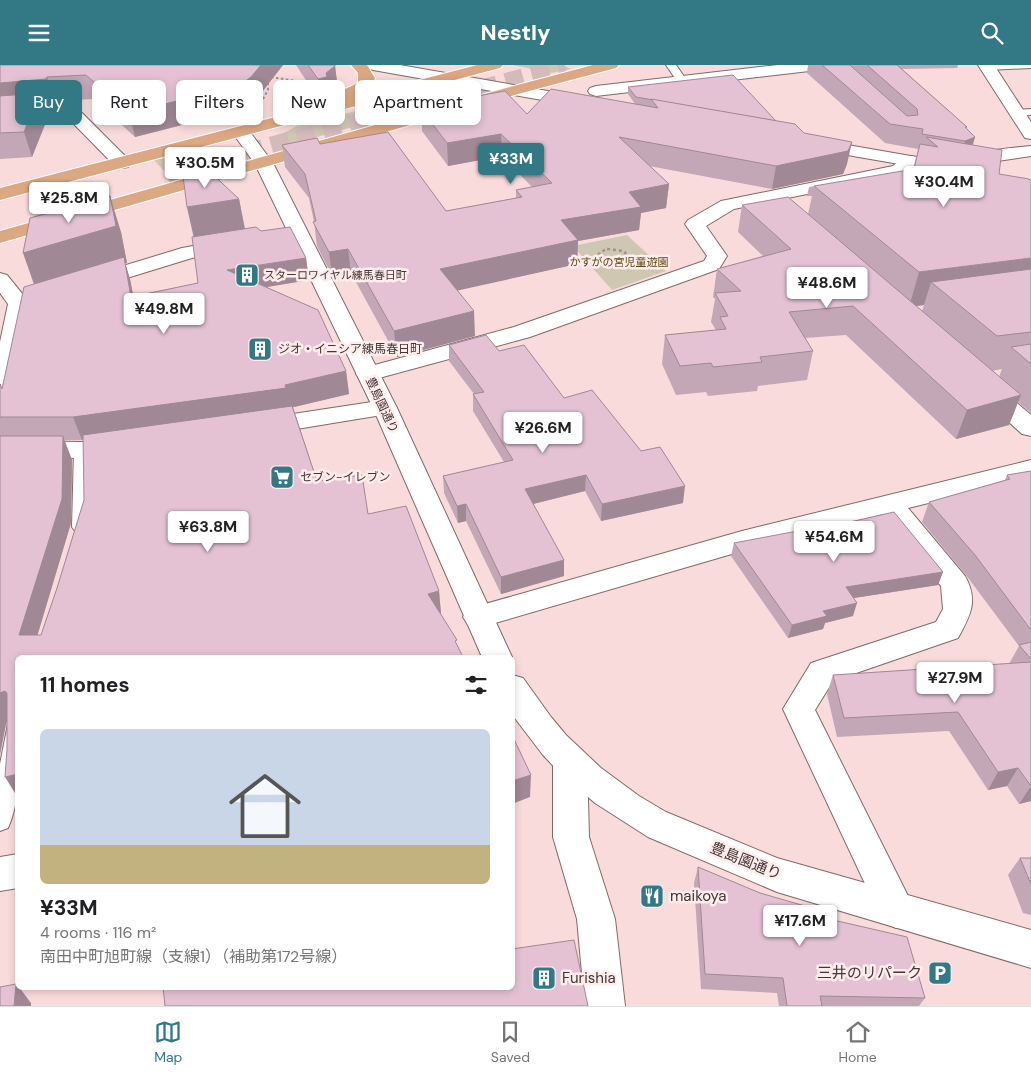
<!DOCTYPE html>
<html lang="en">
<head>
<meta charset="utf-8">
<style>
	:root { --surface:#fff; --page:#f6f6f6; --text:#202124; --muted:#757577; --line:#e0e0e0; --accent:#337985 }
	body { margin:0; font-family:"DM Sans","Noto Sans JP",sans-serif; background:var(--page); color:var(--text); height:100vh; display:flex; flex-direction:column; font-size:19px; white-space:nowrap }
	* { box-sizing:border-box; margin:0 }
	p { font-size:16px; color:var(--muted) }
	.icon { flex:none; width:28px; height:28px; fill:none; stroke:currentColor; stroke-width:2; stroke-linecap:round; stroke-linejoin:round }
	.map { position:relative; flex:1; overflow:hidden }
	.panel { position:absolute; left:15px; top:590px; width:500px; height:335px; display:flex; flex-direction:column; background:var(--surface); border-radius:8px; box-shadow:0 2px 8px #0003 }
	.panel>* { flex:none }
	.guide { position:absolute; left:15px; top:15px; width:500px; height:45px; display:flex; gap:10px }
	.price { position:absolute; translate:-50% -42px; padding:0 11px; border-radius:5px; background:#fff; color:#222; font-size:16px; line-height:32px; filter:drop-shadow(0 1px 2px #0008) }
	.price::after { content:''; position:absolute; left:50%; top:30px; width:15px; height:11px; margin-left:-8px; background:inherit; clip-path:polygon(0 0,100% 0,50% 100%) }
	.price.selected { background:var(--accent); color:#fff }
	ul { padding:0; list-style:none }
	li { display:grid; align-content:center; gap:10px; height:265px; padding:0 25px }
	li span { display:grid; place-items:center; height:155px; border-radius:8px; color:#555 }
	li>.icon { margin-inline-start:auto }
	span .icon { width:90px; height:90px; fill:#fffc; stroke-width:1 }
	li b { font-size:21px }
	h2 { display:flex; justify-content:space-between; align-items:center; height:60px; padding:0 25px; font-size:21px }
	.pill { padding:0 18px; border-radius:8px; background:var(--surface); box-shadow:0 2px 8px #0003; font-size:18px; line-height:45px }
	.pill.selected { background:var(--accent); color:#fff }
	header { display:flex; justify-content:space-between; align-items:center; height:65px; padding:0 25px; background:var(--accent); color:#fff; font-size:22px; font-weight:800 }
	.dock { display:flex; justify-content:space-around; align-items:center; height:70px; border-top:1px solid var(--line); background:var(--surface); font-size:14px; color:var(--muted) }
	.dock a { display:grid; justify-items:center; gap:2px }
	.dock .selected { color:var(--accent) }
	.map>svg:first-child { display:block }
	.green { fill:#d0c7b2 }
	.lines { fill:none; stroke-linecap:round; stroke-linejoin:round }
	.primary-tunnel { stroke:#d5baba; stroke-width:18; stroke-dasharray:18 9; stroke-linecap:butt }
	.lane-casing { stroke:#836868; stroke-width:2 }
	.street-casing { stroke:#836868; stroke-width:2 }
	.secondary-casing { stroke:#836868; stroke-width:2 }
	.primary-casing { stroke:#fff; stroke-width:2 }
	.path-far1 { stroke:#a58f8f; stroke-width:2; stroke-dasharray:2.5 2.5; stroke-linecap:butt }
	.path { stroke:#a58f8f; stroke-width:2.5; stroke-dasharray:3 3; stroke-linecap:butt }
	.lane { fill:#fff; fill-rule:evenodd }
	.street { fill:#fff; fill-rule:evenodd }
	.secondary { fill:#fff; fill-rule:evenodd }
	.primary { fill:#dca883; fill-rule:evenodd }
	.wall { fill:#c4a7b6; fill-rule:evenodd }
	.shaded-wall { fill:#a08894 }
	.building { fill:#e4c2d4; stroke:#a08894 }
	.labels { text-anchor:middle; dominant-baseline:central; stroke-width:5; stroke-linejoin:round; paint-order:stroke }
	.far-park-label { font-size:11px; fill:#5a450e; stroke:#ffeceb }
	.far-poi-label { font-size:11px; fill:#423636; stroke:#ffeceb; text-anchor:start }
	.poi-label { font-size:12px; fill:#423636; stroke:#ffeceb; text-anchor:start }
	.street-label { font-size:12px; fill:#423636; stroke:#ffeceb }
	.near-street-label { font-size:15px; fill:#423636; stroke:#ffeceb }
	.near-poi-label { font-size:15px; fill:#423636; stroke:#ffeceb; text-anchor:start }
</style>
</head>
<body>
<header><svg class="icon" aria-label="menu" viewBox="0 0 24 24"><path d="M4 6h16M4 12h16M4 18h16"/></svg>Nestly<svg class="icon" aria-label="search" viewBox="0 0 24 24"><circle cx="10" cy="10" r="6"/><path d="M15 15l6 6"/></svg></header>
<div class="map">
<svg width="1031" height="941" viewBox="0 0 1031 941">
	<rect width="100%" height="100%" fill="#fadbdb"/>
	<g class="green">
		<path d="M513 0H563L571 4 551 8Z"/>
		<path d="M415 31H422L378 43 377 46 385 48 438 34 444 37 284 81H273L270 78 280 70 297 61Z"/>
		<path d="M198 87 209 108 175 118 154 95Z"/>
		<path d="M627 170 666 206 612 225 573 181Z"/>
	</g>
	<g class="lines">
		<path class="primary-tunnel" d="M167 109 565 1"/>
		<g class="lane-casing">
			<g id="lane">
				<path d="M666 0H676L688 17 687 19H679Z"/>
				<path d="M983 0H1031V3L987 5 983 4Z"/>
				<path d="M1031 44V50L1016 51 1011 48 1016 45Z"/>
				<path d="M82 380 88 381 90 385V462L87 466 81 468 75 466 72 462 74 385 76 381Z"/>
				<path d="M18 651C18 686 23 730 8 763L0 766V699L8 659 11 653Z"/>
			</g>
		</g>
		<g class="street-casing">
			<g id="street">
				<path d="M778 0H826L823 3 818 5 596 31 590 29 588 26 590 23 596 21Z"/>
				<path d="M978 0H994L1031 57V74L1025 73Z"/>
				<path d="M68 39 74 40 128 94 131 98 128 102 122 103 116 102 64 49 0 54V44Z"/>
				<path d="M1031 81V91L991 97 967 106 961 105 958 101C969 85 1012 83 1031 81Z"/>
				<path d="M910 91 916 92 919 96 905 109 734 144 706 161 727 191 719 204 530 272 368 316 360 314 356 309 360 304 514 262 704 196 707 191 685 159 688 155 721 136 893 101 904 92Z"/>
				<path d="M231 174 238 176 241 180 238 184 192 193 29 243 12 333 8 338 0 340V277L8 239 0 228V208L7 210 24 231 182 183Z"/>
				<path d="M985 316 993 318 1031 350V371L1022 369 977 328 973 323 977 318Z"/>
				<path d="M385 335 394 338 397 343 394 348 260 370 251 368 248 362 251 356 260 354Z"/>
				<path d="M121 372 130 374 134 380 130 386 82 393 0 392V376L82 377Z"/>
				<path d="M1031 395V413L908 443 965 511C979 536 970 551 958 573L833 616 815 645 915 845 909 857 896 863 883 857 783 644 811 598 936 557 943 544 941 521 883 449 742 486 478 563 468 560 463 552 468 544 478 541 742 466Z"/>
				<path d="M570 683 582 687 587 697 589 772 615 854 625 941H585L577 854 553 772V697L558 687Z"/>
				<path d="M18 789V823L0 826V792Z"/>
			</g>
		</g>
		<g class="secondary-casing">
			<g id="secondary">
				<path d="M365 0H400L582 32 588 34 590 37 588 40 582 42 373 5 368 3Z"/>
				<path d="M241 62 247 63 273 98 397 343 512 592H482L373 343 255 99 232 67 235 63Z"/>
				<path d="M813 74 951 98 957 99 960 103 957 107 951 108 807 83 804 79 807 75Z"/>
				<path d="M512 610 523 613 551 652 566 670 601 703 639 731 666 747 777 793 1031 865V903L777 827 648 772 595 738 559 707 543 690 514 652Z"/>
			</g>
		</g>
		<g class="primary-casing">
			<g id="primary">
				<path d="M351 0H367L375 13 372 21 362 30 477 0H503L500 3 0 135V123L334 37 330 33C336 25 350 24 358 17V8Z"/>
				<path d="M593 0H619L616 3 518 29 0 178V166L506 23Z"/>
			</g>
		</g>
		<g class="path-far1">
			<path d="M271 12 302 17 306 20 305 23"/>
			<path d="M263 34 268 25V16"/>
		</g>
		<path class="path" d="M607 184 624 186 630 195 619 200 604 199 598 191 600 187Z"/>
		<use href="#lane" class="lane"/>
		<use href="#street" class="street"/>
		<use href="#secondary" class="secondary"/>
		<use href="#primary" class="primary"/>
	</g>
	<g class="wall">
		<path d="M0 0H283L255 36 244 44 135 72 93 34 55 36 54 38 44 39 48 52 32 92 0 94Z"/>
		<path d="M296 0H335L338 25 330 31V36L321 38Z"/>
		<path d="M808 0H958L957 3 902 4 967 62V64L975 72 973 80 999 109 1031 116V348L1018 337 1009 360 956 374 846 270 805 273 813 286 807 315 758 321 757 326 708 331 706 327 676 330 662 299 665 270 716 265 711 257 715 234 713 232 717 204 763 191 738 167 742 140 808 149 812 131H807L809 122 913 105 918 84 885 78 807 8ZM924 240 922 246 916 241ZM1002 304 999 312 992 306Z"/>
		<path d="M628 22 776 56 804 68 847 99 843 109 772 124 649 101 669 119 666 143 641 148 639 165 578 176 577 199 457 225 475 271 397 292 351 208 332 211 317 181 314 157 309 133 285 102 282 80 320 79 446 146 516 133V125L532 122 502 91 448 101 422 66 421 44 466 36V33L527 49 635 39 628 29Z"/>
		<path d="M239 134 245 164 261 166 306 193 309 215 265 222 346 306 349 329 293 342 317 416 368 449 439 526 441 549 7 685V657L6 659 0 689V319L2 324 34 219 121 167 127 198H125L130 214 133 231 198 218 194 172 187 142ZM64 375H84V435L57 523 41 570H37L71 458 72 395Z"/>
		<path d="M449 280 499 286 564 333 683 438 601 456 585 426 533 439 564 511 501 529 466 456 458 458 444 428 443 411 504 397 473 346V329H474L449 296Z"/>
		<path d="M1031 406V736L1019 739 1007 721 988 725 949 666 837 672 827 629 833 610 1009 599 1019 581 966 510 922 457 929 437 1005 415 1007 410Z"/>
		<path d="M810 466 943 507 938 520 854 533 853 551 825 558 823 564 788 573 731 491 734 478Z"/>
		<path d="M1020 793H1031V850L1023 848 1008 810Z"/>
		<path d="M698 802 807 849 925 933 919 941H779L777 928 701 924 694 818Z"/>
	</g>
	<g class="shaded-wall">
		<path d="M261 0H283L255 36 244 44 135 72 129 48Z"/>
		<path d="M335 1 338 25 330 31V36L321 38 318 14Z"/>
		<path d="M47 12 55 36 54 38 44 39 48 52 32 92 24 67 0 43V18Z"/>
		<path d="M501 69 502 91 448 101 447 78Z"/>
		<path d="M975 72 969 91 959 96 965 76Z"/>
		<path d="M852 77 847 99 843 109 772 124 776 101Z"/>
		<path d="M669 119 666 143 641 148 639 165 578 176 577 199 442 229 440 204 629 127Z"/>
		<path d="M110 131 121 167 127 198H125L130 214 138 254 36 225 23 188Z"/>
		<path d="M239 134 246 170 195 178 187 142Z"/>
		<path d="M348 184 351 208 332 211 329 187Z"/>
		<path d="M306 193 309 215 232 228 227 205Z"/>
		<path d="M1031 193V226L931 217 924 240 909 242 919 207Z"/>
		<path d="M474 246 475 271 397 292 394 266Z"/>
		<path d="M346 306 349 329 290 343 291 346 82 375 73 352 285 320Z"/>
		<path d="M1021 330 1009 360 956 374 967 345Z"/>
		<path d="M63 371 72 395 71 458 31 592 19 570Z"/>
		<path d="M586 410 585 426 525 441V424Z"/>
		<path d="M685 421 683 438 601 456 602 439Z"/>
		<path d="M466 439V456L458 458 457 441Z"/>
		<path d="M564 495V511L501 529V512Z"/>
		<path d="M943 507 938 520 841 535 846 522Z"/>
		<path d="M439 526 441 549 430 552 428 529Z"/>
		<path d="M857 538 853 551 825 558 823 564 788 573 792 560 823 546Z"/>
		<path d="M5 626 17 649 10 651 6 659 0 689V628Z"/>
		<path d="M1018 703 1007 721 988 725 998 707Z"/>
		<path d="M18 709V733L5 712Z"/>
		<path d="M531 710 530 732 512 739V716Z"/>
		<path d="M1031 721V736L1019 739Z"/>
		<path d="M16 919 18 921V922H19L31 938V941H14Z"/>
	</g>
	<g class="building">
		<path d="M0 0H261L251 12 240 20 129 48 86 10 47 12 46 14 0 18Z"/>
		<path d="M308 0H335V1L326 8 327 12 318 14Z"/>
		<path d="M822 0H850L907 51 918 50 917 44 867 0H897L967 62H965L975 72 965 76 922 69 923 64 890 59Z"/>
		<path d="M733 10 776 56 636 32 628 22Z"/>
		<path d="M551 24 658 43 651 34 795 59 804 68 852 77 848 86 776 101 619 72 669 119 629 127 641 142 561 155 578 175 440 204 474 246 394 266 348 184 329 187 313 157 316 156 305 109 282 80 317 73 320 79 388 67 446 146 522 132 516 125 552 118 501 69 447 78 421 44 468 36 466 33 505 26 527 49Z"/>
		<path d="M40 28 24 67 0 68V31Z"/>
		<path d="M926 72 1002 85 999 109 1029 114 1031 116V193L919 207 814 121 914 104 920 79 938 82Z"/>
		<path d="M207 104 239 134 187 142 183 111Z"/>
		<path d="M110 131 116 161 23 188 30 153Z"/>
		<path d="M788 132 1021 330 967 345 853 241 789 247 813 286 760 292 762 297 713 302 711 298 680 301 665 270 726 264 720 252 728 251 715 228 741 226 717 204 791 184 742 140Z"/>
		<path d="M256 162 261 166 290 162 306 193 227 205 318 245 346 306 285 320 286 323 73 352H0V319L2 324 24 222 124 192 131 232 198 218 192 172Z"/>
		<path d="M1031 204V267L997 271 931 217Z"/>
		<path d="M486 270 499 286 524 280 564 333 592 325 641 386 660 382 685 421 602 439 586 410 525 424 564 495 501 512 466 439 457 441 443 411 513 395 473 329 484 327 449 280Z"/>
		<path d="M1031 279V299L1011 282Z"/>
		<path d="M292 341 317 416 362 410 368 449 406 441 439 526 428 529 457 575 455 576 463 592H18V709L5 712 7 685V628L5 626 0 628V371H63L62 434 19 570H41L57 523 84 435 83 370Z"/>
		<path d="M1031 406V565L975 490 929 437 1010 414 1007 410Z"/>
		<path d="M894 447 943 507 846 522 857 538 823 546 827 551 792 560 734 478 808 464 810 466Z"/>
		<path d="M1031 577V594L1019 580Z"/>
		<path d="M1031 597V721L1018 703 998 707 958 647 844 653 833 610Z"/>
		<path d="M512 670 531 710 512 716Z"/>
		<path d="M1020 793H1031V819Z"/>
		<path d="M698 802 760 828 805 841 807 849 907 872 925 933 820 931 822 941H787L783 913 705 909Z"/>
		<path d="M574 875 588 941H165L163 922H512V884Z"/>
		<path d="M16 919 14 941H0V922Z"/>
	</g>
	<defs>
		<g id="building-square" transform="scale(1.25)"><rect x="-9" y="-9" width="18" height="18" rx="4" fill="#337985" stroke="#ffeceb"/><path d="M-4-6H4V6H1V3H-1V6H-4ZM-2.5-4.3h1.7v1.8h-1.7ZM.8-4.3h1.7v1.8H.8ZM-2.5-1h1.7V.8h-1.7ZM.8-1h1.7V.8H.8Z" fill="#fff"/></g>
		<g id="supermarket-square" transform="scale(1.25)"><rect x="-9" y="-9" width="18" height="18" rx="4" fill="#337985" stroke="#ffeceb"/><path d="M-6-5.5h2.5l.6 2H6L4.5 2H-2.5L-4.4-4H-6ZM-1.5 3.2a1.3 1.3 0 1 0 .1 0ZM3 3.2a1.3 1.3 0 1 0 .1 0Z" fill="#fff"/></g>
		<g id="restaurant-square" transform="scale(1.25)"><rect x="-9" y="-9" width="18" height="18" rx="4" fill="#337985" stroke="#ffeceb"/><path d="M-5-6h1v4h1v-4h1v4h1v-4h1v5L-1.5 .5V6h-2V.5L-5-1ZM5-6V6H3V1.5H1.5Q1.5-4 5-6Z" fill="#fff"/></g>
		<g id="parking-square" transform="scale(1.25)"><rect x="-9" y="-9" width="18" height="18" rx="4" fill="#337985" stroke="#ffeceb"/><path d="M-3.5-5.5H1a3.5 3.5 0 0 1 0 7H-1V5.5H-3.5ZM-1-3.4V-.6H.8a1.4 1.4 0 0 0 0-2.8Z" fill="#fff"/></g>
	</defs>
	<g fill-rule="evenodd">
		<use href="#building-square" x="247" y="210"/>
		<use href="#building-square" x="260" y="284"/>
		<use href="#supermarket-square" x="282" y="412"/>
		<use href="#restaurant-square" x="652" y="831"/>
		<use href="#parking-square" x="940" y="908"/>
		<use href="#building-square" x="544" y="913"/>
	</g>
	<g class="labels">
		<g class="far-park-label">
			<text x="619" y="197">かすがの宮児童遊園</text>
		</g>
		<g class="far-poi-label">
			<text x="264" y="210">スターロワイヤル練馬春日町</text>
		</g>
		<g class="poi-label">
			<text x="278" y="284">ジオ・イニシア練馬春日町</text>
			<text x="300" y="412">セブン-イレブン</text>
		</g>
		<g class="street-label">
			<text transform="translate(382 340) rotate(65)">豊島園通り</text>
		</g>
		<g class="near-street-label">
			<text transform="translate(746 796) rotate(22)">豊島園通り</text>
		</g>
		<g class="near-poi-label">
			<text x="670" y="831">maikoya</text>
			<text x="922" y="908" text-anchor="end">三井のリパーク</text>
			<text x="562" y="913">Furishia</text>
		</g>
	</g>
</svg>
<b class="price selected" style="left:511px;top:120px">¥33M</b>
<b class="price" style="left:205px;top:124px">¥30.5M</b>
<b class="price" style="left:944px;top:143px">¥30.4M</b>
<b class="price" style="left:69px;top:159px">¥25.8M</b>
<b class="price" style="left:827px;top:244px">¥48.6M</b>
<b class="price" style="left:164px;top:270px">¥49.8M</b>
<b class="price" style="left:543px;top:389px">¥26.6M</b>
<b class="price" style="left:208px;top:488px">¥63.8M</b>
<b class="price" style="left:834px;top:498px">¥54.6M</b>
<b class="price" style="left:955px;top:639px">¥27.9M</b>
<b class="price" style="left:800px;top:882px">¥17.6M</b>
<div class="guide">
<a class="pill selected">Buy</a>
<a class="pill">Rent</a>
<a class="pill">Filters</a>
<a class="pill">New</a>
<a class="pill">Apartment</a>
</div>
<section class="panel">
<h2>11 homes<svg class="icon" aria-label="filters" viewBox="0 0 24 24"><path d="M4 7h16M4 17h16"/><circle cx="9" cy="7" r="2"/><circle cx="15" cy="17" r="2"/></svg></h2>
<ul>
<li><span style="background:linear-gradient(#c9d6e8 75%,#c2b280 0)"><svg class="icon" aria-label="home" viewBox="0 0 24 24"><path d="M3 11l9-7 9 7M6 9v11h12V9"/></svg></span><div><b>¥33M</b><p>4 rooms · 116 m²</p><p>南田中町旭町線（支線1）（補助第172号線）</p></div></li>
</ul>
</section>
</div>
<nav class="dock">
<a class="selected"><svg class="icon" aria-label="map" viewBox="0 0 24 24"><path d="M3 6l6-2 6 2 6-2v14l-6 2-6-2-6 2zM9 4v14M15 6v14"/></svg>Map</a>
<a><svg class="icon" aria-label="saved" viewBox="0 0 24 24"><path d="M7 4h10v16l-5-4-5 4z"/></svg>Saved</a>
<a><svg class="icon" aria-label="home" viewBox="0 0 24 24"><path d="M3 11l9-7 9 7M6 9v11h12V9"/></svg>Home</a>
</nav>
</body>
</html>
